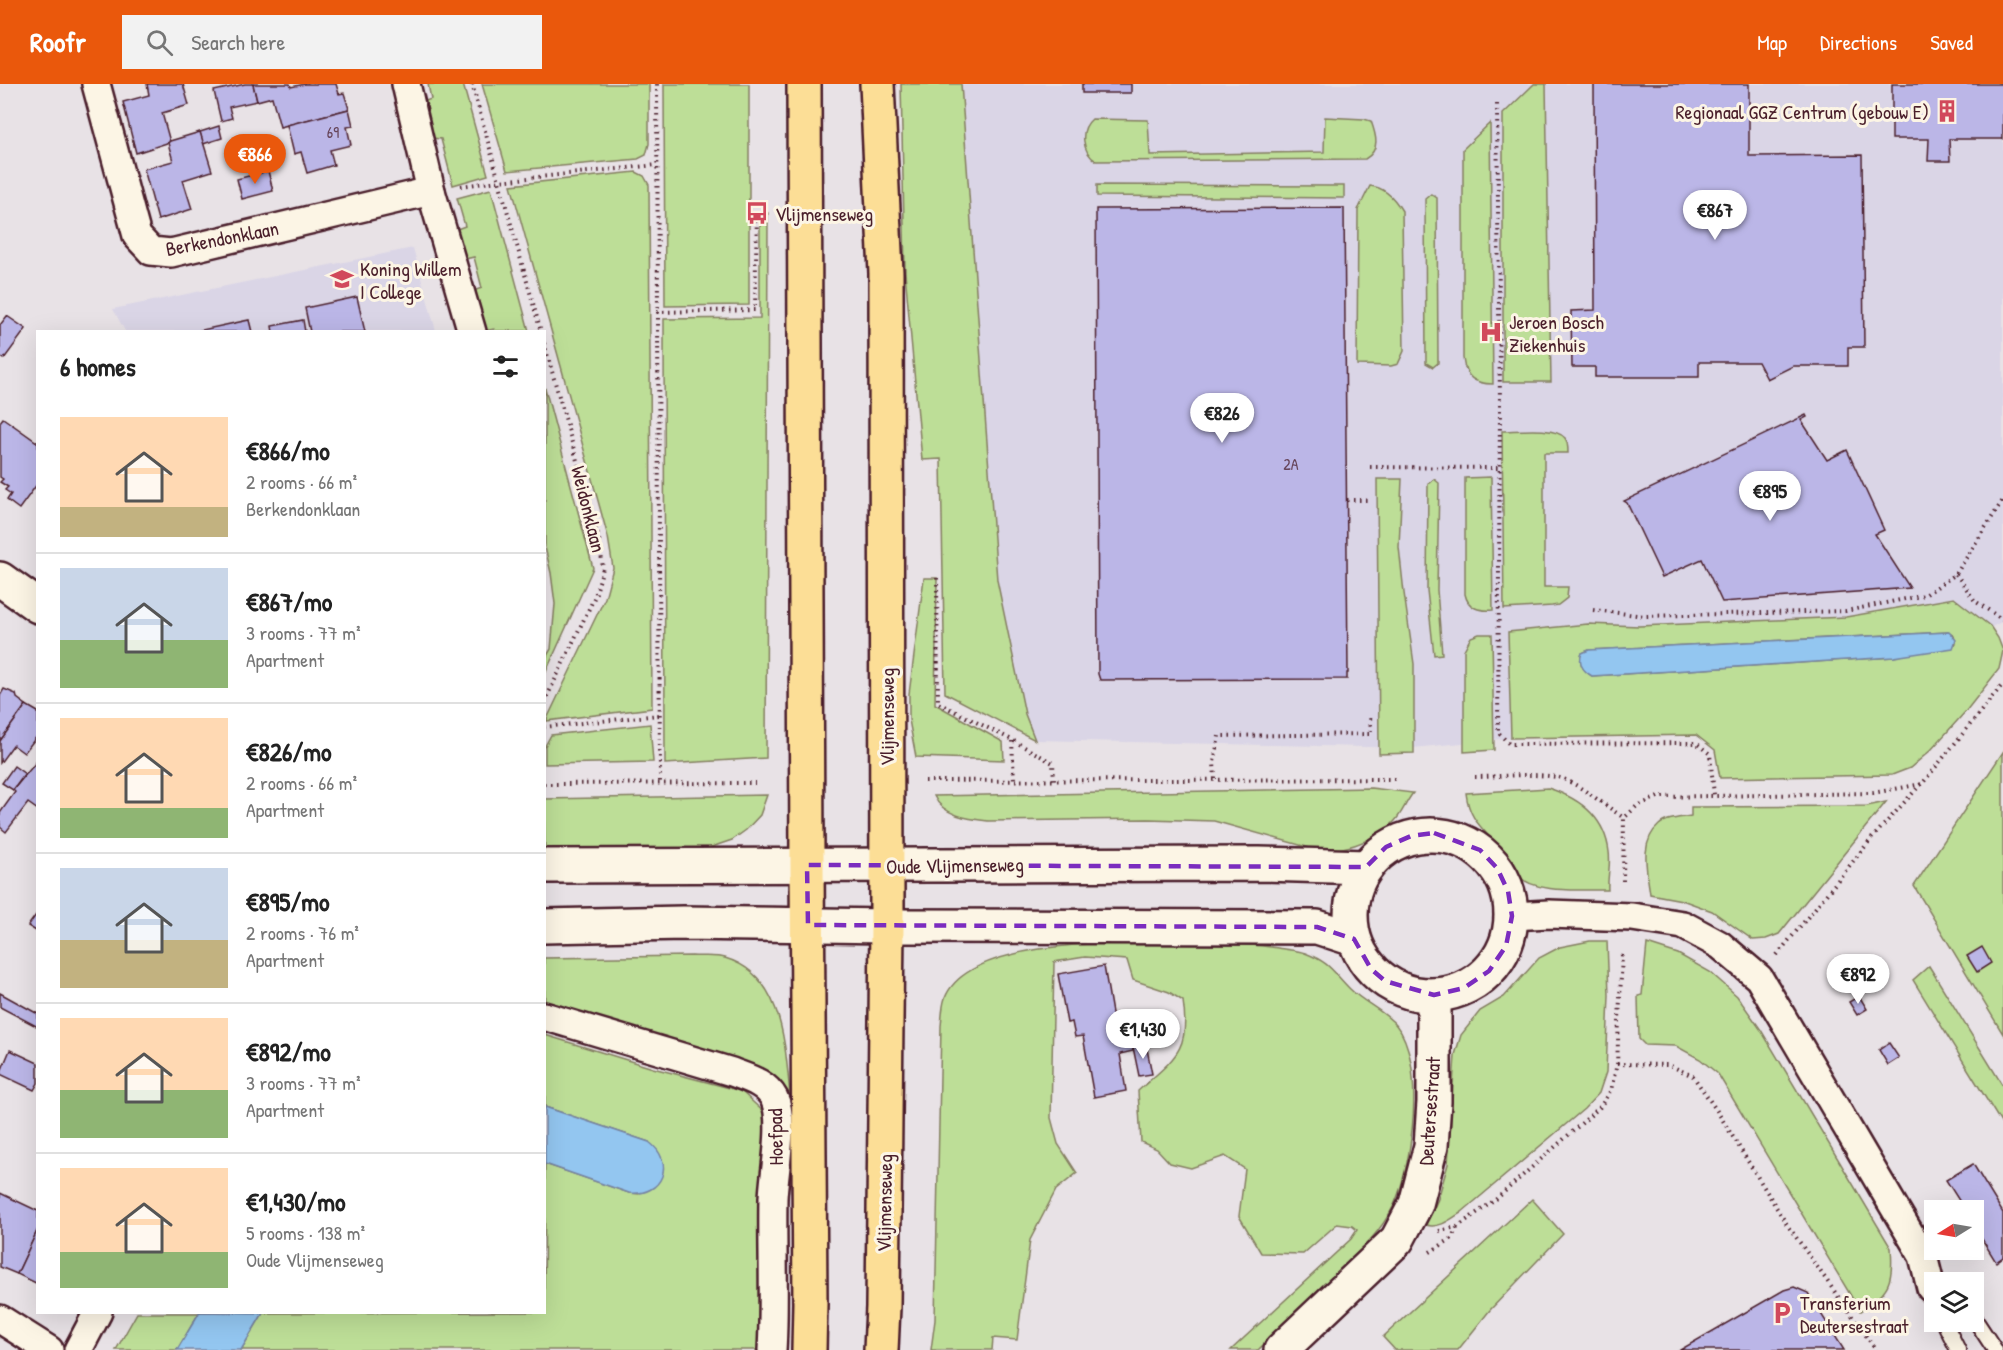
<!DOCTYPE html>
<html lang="en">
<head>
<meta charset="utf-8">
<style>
	:root { --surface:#fff; --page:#f2f2f2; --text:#222; --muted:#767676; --line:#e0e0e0; --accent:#ea580c }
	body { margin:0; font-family:"Patrick Hand",sans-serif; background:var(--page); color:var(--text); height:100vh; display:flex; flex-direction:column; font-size:22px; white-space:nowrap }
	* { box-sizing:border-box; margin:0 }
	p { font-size:20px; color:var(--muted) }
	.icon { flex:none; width:33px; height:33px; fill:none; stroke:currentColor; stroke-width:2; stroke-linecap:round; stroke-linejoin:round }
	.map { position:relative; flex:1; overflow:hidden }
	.panel { position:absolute; left:36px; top:246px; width:510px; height:984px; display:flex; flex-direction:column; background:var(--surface); border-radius:0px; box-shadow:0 6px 24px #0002 }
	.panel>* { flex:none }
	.needle { width:39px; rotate:259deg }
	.controls { position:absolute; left:1924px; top:1116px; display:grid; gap:12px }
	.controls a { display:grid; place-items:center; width:60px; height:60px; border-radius:0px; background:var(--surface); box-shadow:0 6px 24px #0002; font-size:30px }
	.price { position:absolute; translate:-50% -51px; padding:0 14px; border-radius:21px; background:#fff; color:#222; font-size:20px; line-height:39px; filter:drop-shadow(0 2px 3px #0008) }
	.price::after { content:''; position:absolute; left:50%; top:36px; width:18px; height:14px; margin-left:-9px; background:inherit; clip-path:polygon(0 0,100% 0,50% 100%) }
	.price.selected { background:var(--accent); color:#fff }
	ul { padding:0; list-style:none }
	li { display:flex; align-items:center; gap:18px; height:150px; padding:0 24px }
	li+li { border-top:2px solid var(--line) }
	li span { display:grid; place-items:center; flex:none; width:168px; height:120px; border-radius:0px; color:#555 }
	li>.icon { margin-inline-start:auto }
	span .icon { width:72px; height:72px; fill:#fffc; stroke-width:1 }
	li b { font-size:26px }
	h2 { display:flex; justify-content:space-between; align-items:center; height:72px; padding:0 24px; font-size:26px }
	header { display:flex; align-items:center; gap:36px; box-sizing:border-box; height:84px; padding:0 30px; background:var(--accent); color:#fff }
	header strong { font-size:28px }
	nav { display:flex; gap:33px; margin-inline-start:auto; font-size:21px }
	.search { width:420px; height:54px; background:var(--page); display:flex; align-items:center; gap:15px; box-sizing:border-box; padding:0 21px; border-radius:0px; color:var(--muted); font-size:22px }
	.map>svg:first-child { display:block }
	.built { fill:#dad5e6 }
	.green { fill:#bdde97; stroke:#847e61; stroke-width:1.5; fill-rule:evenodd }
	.water { fill:#93c6f0; stroke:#7683a1; stroke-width:1.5 }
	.building { fill:#bbb6e7; stroke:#4a1f2b; stroke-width:1.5 }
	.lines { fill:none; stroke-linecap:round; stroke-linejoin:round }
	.lane-casing { stroke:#4a1f2b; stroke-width:18 }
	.street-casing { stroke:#4a1f2b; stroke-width:32 }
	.secondary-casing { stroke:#4a1f2b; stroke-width:38 }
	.primary-casing { stroke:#4a1f2b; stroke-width:38 }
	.path { stroke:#4a1f2b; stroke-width:4; stroke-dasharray:1.5 4.5; stroke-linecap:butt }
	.lane { stroke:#fcf5e5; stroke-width:14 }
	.street { stroke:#fcf5e5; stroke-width:27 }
	.secondary { stroke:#fcf5e5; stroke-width:33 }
	.primary { stroke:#fcde96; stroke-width:33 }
	.marked { fill:none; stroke:#7b2cbf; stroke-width:4.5; stroke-dasharray:12 8; stroke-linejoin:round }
	.labels { text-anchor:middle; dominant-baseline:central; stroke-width:6; stroke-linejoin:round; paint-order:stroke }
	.number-label { font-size:16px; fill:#66455a }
	.poi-label { font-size:20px; fill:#4a1f2b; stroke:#fcf5e5; text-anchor:start }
	.street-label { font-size:20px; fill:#4a1f2b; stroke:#fcf5e5 }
</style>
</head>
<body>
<header>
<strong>Roofr</strong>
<div class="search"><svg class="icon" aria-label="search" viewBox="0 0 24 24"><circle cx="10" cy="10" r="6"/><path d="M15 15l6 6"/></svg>Search here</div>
<nav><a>Map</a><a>Directions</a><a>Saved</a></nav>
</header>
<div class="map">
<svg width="2003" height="1266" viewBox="0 0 2003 1266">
	<rect width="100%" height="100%" fill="#e8e2e6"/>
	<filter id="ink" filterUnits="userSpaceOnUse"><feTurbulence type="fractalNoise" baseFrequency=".0167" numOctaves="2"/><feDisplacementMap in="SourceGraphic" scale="12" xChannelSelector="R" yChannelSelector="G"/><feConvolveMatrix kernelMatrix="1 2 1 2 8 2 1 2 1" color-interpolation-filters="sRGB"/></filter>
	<g filter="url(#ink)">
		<g class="built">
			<path d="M961 0H2003V537L1950 565 1511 627V654L1413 664 1035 656 1025 630 997 496Z"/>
			<path d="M413 164 436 247H125L113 225Z"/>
		</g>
		<g class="green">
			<path d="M428 0H463L488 91 453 101 441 55 432 54 423 18 431 15Z"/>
			<path d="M482 0H649V60L646 71 638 75 507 87Z"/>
			<path d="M664 0H749V221L665 222Z"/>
			<path d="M901 0H961L997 496 1025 630 1035 656 945 609 941 375 922 376 905 188Z"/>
			<path d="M1534 0H1546L1551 298H1503V30Z"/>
			<path d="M1325 33 1364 35 1371 37C1376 51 1381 66 1365 75L1096 77C1082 68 1079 46 1092 35L1148 36 1150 71 1324 68Z"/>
			<path d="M1490 39 1493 300C1474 300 1465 293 1463 274V65Z"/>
			<path d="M636 88 644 92 649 101 652 624 546 637 605 514 613 484 608 453 511 101Z"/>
			<path d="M1097 101 1344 102V114L1097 112Z"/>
			<path d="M1370 102C1385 103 1395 115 1402 127L1404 267 1398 280 1391 282 1357 281 1358 126Z"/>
			<path d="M491 105 529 247H495L494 245 484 247 473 207 482 204 474 173 465 175 457 145 465 142 457 114Z"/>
			<path d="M1431 110 1437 114 1438 279 1433 283 1426 279 1425 115Z"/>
			<path d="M760 129H768L766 674 665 680 664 235 760 234Z"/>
			<path d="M545 304 593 484 545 590V575L551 565 555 520 551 489 545 463Z"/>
			<path d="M1502 347C1517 347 1555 342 1565 354 1568 358 1568 364 1568 369H1544V503H1568L1567 514 1558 521 1552 522 1504 525Z"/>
			<path d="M1491 393 1493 526C1480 527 1468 525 1465 510V394Z"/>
			<path d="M1377 395H1402L1399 463 1404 509 1414 580V669L1379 670Z"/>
			<path d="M1434 395 1439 399 1437 506 1442 570 1434 571 1427 506 1428 400Z"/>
			<path d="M924 494H937L935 620 1003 658 1004 676 916 673 909 636V610Z"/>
			<path d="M1954 514 1990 542 1998 554 2003 567 1999 585 1966 627 1931 666 1910 684 1892 691 1720 694 1715 666 1696 651 1511 654 1508 548 1588 540 1639 542 1846 533ZM1948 548 1954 552 1956 560 1894 573 1592 592C1583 587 1578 580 1582 569L1589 566Z"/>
			<path d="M1479 550H1492L1494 666 1464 668V566L1471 553Z"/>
			<path d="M650 640 653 678 545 680V662L551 651Z"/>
			<path d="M2003 668V950L1914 802Z"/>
			<path d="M1371 704 1413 709C1405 719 1402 731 1392 740 1372 758 1340 769 1314 765L1214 737 1148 735 988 737C969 735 943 732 934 712Z"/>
			<path d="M1548 704C1579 714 1605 733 1609 768 1611 780 1607 793 1608 806 1582 805 1537 811 1517 791 1509 781 1504 770 1496 760 1480 742 1469 734 1466 709Z"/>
			<path d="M767 711 760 731 746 746 732 756 697 768 545 774 544 715Z"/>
			<path d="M1886 718 1779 850 1766 855 1753 856 1712 827 1682 816 1650 810C1647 787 1639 758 1659 741 1667 734 1681 734 1691 732V723L1867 722Z"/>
			<path d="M1590 857H1607L1609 911 1606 988 1599 1009 1584 1025 1462 1128C1451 1135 1440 1145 1426 1141L1438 1115 1448 1080 1455 971 1461 951 1480 927 1504 913 1539 874 1560 863Z"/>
			<path d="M1193 858C1221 859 1250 860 1278 864 1287 866 1297 866 1305 869 1331 879 1332 887 1350 905 1364 919 1383 926 1396 941 1426 977 1413 1080 1394 1121 1380 1150 1356 1171 1333 1193 1308 1217 1283 1242 1258 1266H1231L1351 1155 1357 1146 1352 1142 1337 1140 1303 1170 1261 1169 1239 1132 1245 1085 1225 1072 1191 1084 1170 1079 1157 1065 1141 1058 1138 1007C1173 975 1191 968 1183 917L1169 908 1133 896 1127 876 1085 873 1054 878 1051 1034 1058 1060 1077 1089 1056 1106 1030 1156 1017 1256 993 1254 992 1266H931L935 1236 941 942C942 933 942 922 945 914 969 851 1137 859 1193 858Z"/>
			<path d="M1647 860 1678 870 1710 888 1737 912 1761 946 1891 1164C1894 1198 1889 1208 1860 1227L1718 990 1700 975 1676 962 1645 961 1639 955 1638 912 1642 911Z"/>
			<path d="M692 872C702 873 715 871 725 874 783 891 785 960 790 1011L759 986 545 925 544 874Z"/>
			<path d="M1929 882 2003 1002V1042L1913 896Z"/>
			<path d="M545 951 653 984 741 1007 768 1032 760 1266H241L263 1229 544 1228 545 1080 629 1109 639 1110 649 1058 545 1023Z"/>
			<path d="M1532 1115 1563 1150 1490 1226 1458 1266H1395L1383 1253Z"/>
			<path d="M137 1229H199L177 1266H116Z"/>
		</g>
		<g class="water">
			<path d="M1949 548 1956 556 1953 564 1894 573 1592 592C1583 587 1578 579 1582 569L1589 566Z"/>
			<path d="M545 1023 649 1058C676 1078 663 1113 629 1109L545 1080Z"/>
			<path d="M199 1229V1228L263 1229 241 1266H177Z"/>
		</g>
		<g class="building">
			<path d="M147 0H183L189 21 162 29 170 58 136 69 123 18 149 11Z"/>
			<path d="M245 0H253L257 17 229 23 232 34 221 37 214 7Z"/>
			<path d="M253 0H290L291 3 305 0H336L339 10 344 9 349 25 280 43 272 13 257 17Z"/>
			<rect x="1082" y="0" width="49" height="9"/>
			<path d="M1594 0H1749V72L1862 71 1864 263H1848V282H1793L1767 295 1758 278H1699V293H1595V283H1572L1571 227 1595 226Z"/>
			<path d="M1892 0H2003V55H1949L1950 77H1928L1929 55H1892Z"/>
			<path d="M349 25 353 42 347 43 351 61 330 66 334 81 307 89 301 68 294 70 287 41Z"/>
			<path d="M219 42 222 54 203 60 200 48Z"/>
			<path d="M200 48 212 87 183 96 192 125 158 136 144 85 173 77 168 59 170 57Z"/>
			<path d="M268 87 273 107 242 115 237 95Z"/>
			<path d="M1344 124 1348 589H1347V595L1100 596 1098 590 1096 125Z"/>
			<path d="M357 213 365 248H310L305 224Z"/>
			<path d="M7 232 26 245 4 275 0 272V241Z"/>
			<path d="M249 236 252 248H197V247Z"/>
			<path d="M303 236 305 248H273L272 242Z"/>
			<path d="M1806 331 1807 333 1801 336 1827 376 1847 366 1884 446 1875 450 1910 504 1722 518 1702 475 1662 493 1627 419 1624 417Z"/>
			<path d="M3 334 38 359V399L19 425 7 416 11 410 5 406 8 403 0 398 3 395 0 393V338Z"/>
			<path d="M4 605 16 610 17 614 26 621 0 657V612Z"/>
			<path d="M26 621 38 628V651L24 669 13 661 0 679V657Z"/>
			<path d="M37 677 38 726 28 719 6 748 0 743V729L15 708 13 706Z"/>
			<path d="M14 682 25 690 13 706 2 699Z"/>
			<path d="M38 828V844L36 847 28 842Z"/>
			<path d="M1982 863 1991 879 1977 888 1967 872Z"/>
			<path d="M1104 882 1113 935 1133 931 1138 962 1133 963V967L1120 970 1126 1007 1094 1013 1083 952 1075 953 1072 938 1067 939 1058 890Z"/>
			<path d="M0 909 38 930V943L0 923Z"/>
			<path d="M1859 912 1867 925 1857 931 1849 918Z"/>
			<path d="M1889 959 1899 974 1888 981 1879 966Z"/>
			<path d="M1146 960 1152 990 1139 992 1133 963Z"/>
			<path d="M10 966 38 979V999L34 1006 0 990Z"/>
			<path d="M1973 1080 2003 1129V1173L1996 1178 1974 1142V1126H1965L1946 1096Z"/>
			<path d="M0 1109 38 1127V1145L17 1190 0 1183Z"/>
			<path d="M38 1145V1200L17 1190Z"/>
			<path d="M1794 1203 1808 1209 1844 1266H1680L1784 1206Z"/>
		</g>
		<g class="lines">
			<g class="lane-casing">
				<g id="lane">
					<path d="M1974 1234 1995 1266"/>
					<path d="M1944 1238 1958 1266"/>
				</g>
			</g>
			<g class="street-casing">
				<g id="street">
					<path d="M96 0 137 152 151 167 171 169 431 107"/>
					<path d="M406 0 431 107 472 248"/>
					<path d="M1512 832 1549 830 1632 833 1683 841 1720 861 1759 894 1923 1172 1931 1204"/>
					<path d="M544 932 732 988C747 994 765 998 774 1014 785 1036 774 1088 773 1114 772 1165 775 1215 772 1266"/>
					<path d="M0 1235 49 1266"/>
					<path d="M78 1266 98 1228"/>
				</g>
			</g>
			<g class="secondary-casing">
				<g id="secondary">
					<path d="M0 495 38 522"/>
					<circle cx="1431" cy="831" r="80"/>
					<path d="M544 782 1259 780 1366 783"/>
					<path d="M544 842 683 839 887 842 1317 843 1354 855"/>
					<path d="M1281 1266 1397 1156 1416 1120 1431 1062 1434 1018V911"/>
				</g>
			</g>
			<g class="primary-casing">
				<g id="primary">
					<path d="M804 0 807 781 810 1219 809 1266"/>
					<path d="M877 0 886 189 887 842 883 1223 881 1266"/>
				</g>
			</g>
			<g class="path">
				<path d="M472 0 541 248"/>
				<path d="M657 0 660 699"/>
				<path d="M1497 20 1500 321 1498 648 1509 660 1696 659 1710 670 1714 711"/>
				<path d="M461 102 499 97 657 81"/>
				<path d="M657 228 755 226 757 129"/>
				<path d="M544 259 599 455 603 484 595 512 544 619"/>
				<path d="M1370 383 1500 384"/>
				<path d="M1347 416H1370"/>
				<path d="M1956 490 1975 517 2003 536"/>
				<path d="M937 494 938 619 1012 656 1053 679 1054 696"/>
				<path d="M1593 526 1645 532 1846 527 1925 511 1956 490 2003 416"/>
				<path d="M544 643 659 631"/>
				<path d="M1012 657 1014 696"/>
				<path d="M1475 693C1499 693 1537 688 1560 694 1578 699 1607 723 1624 734"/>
				<path d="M1215 695 1214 678 1219 652 1371 650 1370 630"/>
				<path d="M925 697 1397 695"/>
				<path d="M544 700 755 699"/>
				<path d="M1623 797 1624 734 1637 722 1658 713 1873 709 1922 700 2003 600"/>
				<path d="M1777 871 1872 754 1921 700"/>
				<path d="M1617 980 1669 981 1693 992 1717 1027 1786 1139 1876 1266"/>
				<path d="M1439 1147 1457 1143 1495 1116 1600 1023 1611 1006 1617 980 1622 870"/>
				<path d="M1430 1168 1451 1155 1457 1144"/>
			</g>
			<use href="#lane" class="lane"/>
			<use href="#street" class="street"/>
			<use href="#secondary" class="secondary"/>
			<use href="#primary" class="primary"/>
		</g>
	</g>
	<path class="marked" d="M1434 749 1480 766 1497 784 1508 807 1512 832 1506 862 1489 887 1464 904 1434 911 1385 897 1371 885 1354 855 1317 843 808 841 807 781 1366 783 1386 763 1411 752Z"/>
	<defs>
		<g id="building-bare" transform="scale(1.8)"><path d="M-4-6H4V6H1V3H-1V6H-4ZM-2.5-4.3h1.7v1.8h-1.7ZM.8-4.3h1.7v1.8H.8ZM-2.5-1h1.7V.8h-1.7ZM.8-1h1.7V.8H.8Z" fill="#d1495b" stroke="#fcf5e5" stroke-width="2.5" paint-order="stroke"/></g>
		<g id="bus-bare" transform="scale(1.8)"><path d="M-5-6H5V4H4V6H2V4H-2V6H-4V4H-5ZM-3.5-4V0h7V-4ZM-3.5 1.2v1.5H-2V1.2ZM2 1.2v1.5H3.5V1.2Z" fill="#d1495b" stroke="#fcf5e5" stroke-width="2.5" paint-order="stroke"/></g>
		<g id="university-bare" transform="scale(1.8)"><path d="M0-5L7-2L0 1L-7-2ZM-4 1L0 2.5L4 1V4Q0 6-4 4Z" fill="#d1495b" stroke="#fcf5e5" stroke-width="2.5" paint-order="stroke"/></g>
		<g id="hospital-bare" transform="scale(1.8)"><path d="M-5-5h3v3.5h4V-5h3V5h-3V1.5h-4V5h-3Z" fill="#d1495b" stroke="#fcf5e5" stroke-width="2.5" paint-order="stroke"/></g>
		<g id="parking-bare" transform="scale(1.8)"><path d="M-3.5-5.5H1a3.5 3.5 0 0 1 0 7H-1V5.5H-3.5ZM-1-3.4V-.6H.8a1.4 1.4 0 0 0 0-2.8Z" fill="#d1495b" stroke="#fcf5e5" stroke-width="2.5" paint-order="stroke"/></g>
	</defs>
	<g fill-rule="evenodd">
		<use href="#building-bare" x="1947" y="27"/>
		<use href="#bus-bare" x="757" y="129"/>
		<use href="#university-bare" x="342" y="195"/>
		<use href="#hospital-bare" x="1491" y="248"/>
		<use href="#parking-bare" x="1782" y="1229"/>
	</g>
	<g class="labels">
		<g class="number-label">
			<text x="333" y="48">69</text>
			<text x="1291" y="380">2A</text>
		</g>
		<g class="poi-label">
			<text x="1929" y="27" text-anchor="end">Regionaal GGZ Centrum (gebouw E)</text>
			<text x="775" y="129">Vlijmenseweg</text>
			<text x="360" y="184">Koning Willem<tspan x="360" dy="23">I College</tspan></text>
			<text x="1509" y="237">Jeroen Bosch<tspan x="1509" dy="23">Ziekenhuis</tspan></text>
			<text x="1800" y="1218">Transferium<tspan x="1800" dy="23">Deutersestraat</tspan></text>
		</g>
		<g class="street-label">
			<text transform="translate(222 154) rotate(-11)">Berkendonklaan</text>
			<text transform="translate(589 425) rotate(76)">Weidonklaan</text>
			<text transform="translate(886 633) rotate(-90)">Vlijmenseweg</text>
			<text transform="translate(955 781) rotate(-1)">Oude Vlijmenseweg</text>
			<text transform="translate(1429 1027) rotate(-86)">Deutersestraat</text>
			<text transform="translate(775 1053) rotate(-91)">Hoefpad</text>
			<text transform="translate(884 1119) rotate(-89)">Vlijmenseweg</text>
		</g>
	</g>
</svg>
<div class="controls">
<a><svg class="needle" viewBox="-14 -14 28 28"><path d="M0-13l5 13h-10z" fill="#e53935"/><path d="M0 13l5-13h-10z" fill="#767676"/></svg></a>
<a><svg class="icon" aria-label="layers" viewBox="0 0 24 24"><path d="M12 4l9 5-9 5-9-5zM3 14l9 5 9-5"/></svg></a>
</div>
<b class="price selected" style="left:255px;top:101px">€866</b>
<b class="price" style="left:1715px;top:157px">€867</b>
<b class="price" style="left:1222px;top:360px">€826</b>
<b class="price" style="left:1770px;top:438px">€895</b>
<b class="price" style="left:1858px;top:921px">€892</b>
<b class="price" style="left:1143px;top:976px">€1,430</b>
<section class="panel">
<h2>6 homes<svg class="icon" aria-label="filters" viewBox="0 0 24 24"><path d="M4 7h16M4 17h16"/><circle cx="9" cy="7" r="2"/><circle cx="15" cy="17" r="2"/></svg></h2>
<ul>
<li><span style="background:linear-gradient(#ffd9b3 75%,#c2b280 0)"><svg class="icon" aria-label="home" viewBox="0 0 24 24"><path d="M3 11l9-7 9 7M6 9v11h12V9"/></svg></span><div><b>€866/mo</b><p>2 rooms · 66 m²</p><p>Berkendonklaan</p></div></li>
<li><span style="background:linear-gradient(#c9d6e8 60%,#8fb573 0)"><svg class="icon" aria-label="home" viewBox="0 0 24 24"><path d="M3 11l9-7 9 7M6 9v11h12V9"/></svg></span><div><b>€867/mo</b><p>3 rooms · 77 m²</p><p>Apartment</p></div></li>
<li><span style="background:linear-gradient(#ffd9b3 75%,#8fb573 0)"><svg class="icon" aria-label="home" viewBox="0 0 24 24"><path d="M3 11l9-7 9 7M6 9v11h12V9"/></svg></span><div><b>€826/mo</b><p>2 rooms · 66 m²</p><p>Apartment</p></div></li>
<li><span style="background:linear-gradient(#c9d6e8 60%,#c2b280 0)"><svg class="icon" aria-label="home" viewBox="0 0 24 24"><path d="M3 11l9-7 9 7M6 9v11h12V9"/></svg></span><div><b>€895/mo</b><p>2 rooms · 76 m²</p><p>Apartment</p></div></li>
<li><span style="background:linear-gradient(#ffd9b3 60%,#8fb573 0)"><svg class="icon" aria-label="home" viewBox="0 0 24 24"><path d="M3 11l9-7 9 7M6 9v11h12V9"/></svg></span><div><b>€892/mo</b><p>3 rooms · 77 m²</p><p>Apartment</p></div></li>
<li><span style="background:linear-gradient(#ffd9b3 70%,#8fb573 0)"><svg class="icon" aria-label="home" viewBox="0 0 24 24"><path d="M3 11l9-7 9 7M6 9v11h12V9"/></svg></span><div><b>€1,430/mo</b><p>5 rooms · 138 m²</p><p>Oude Vlijmenseweg</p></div></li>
</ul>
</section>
</div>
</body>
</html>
